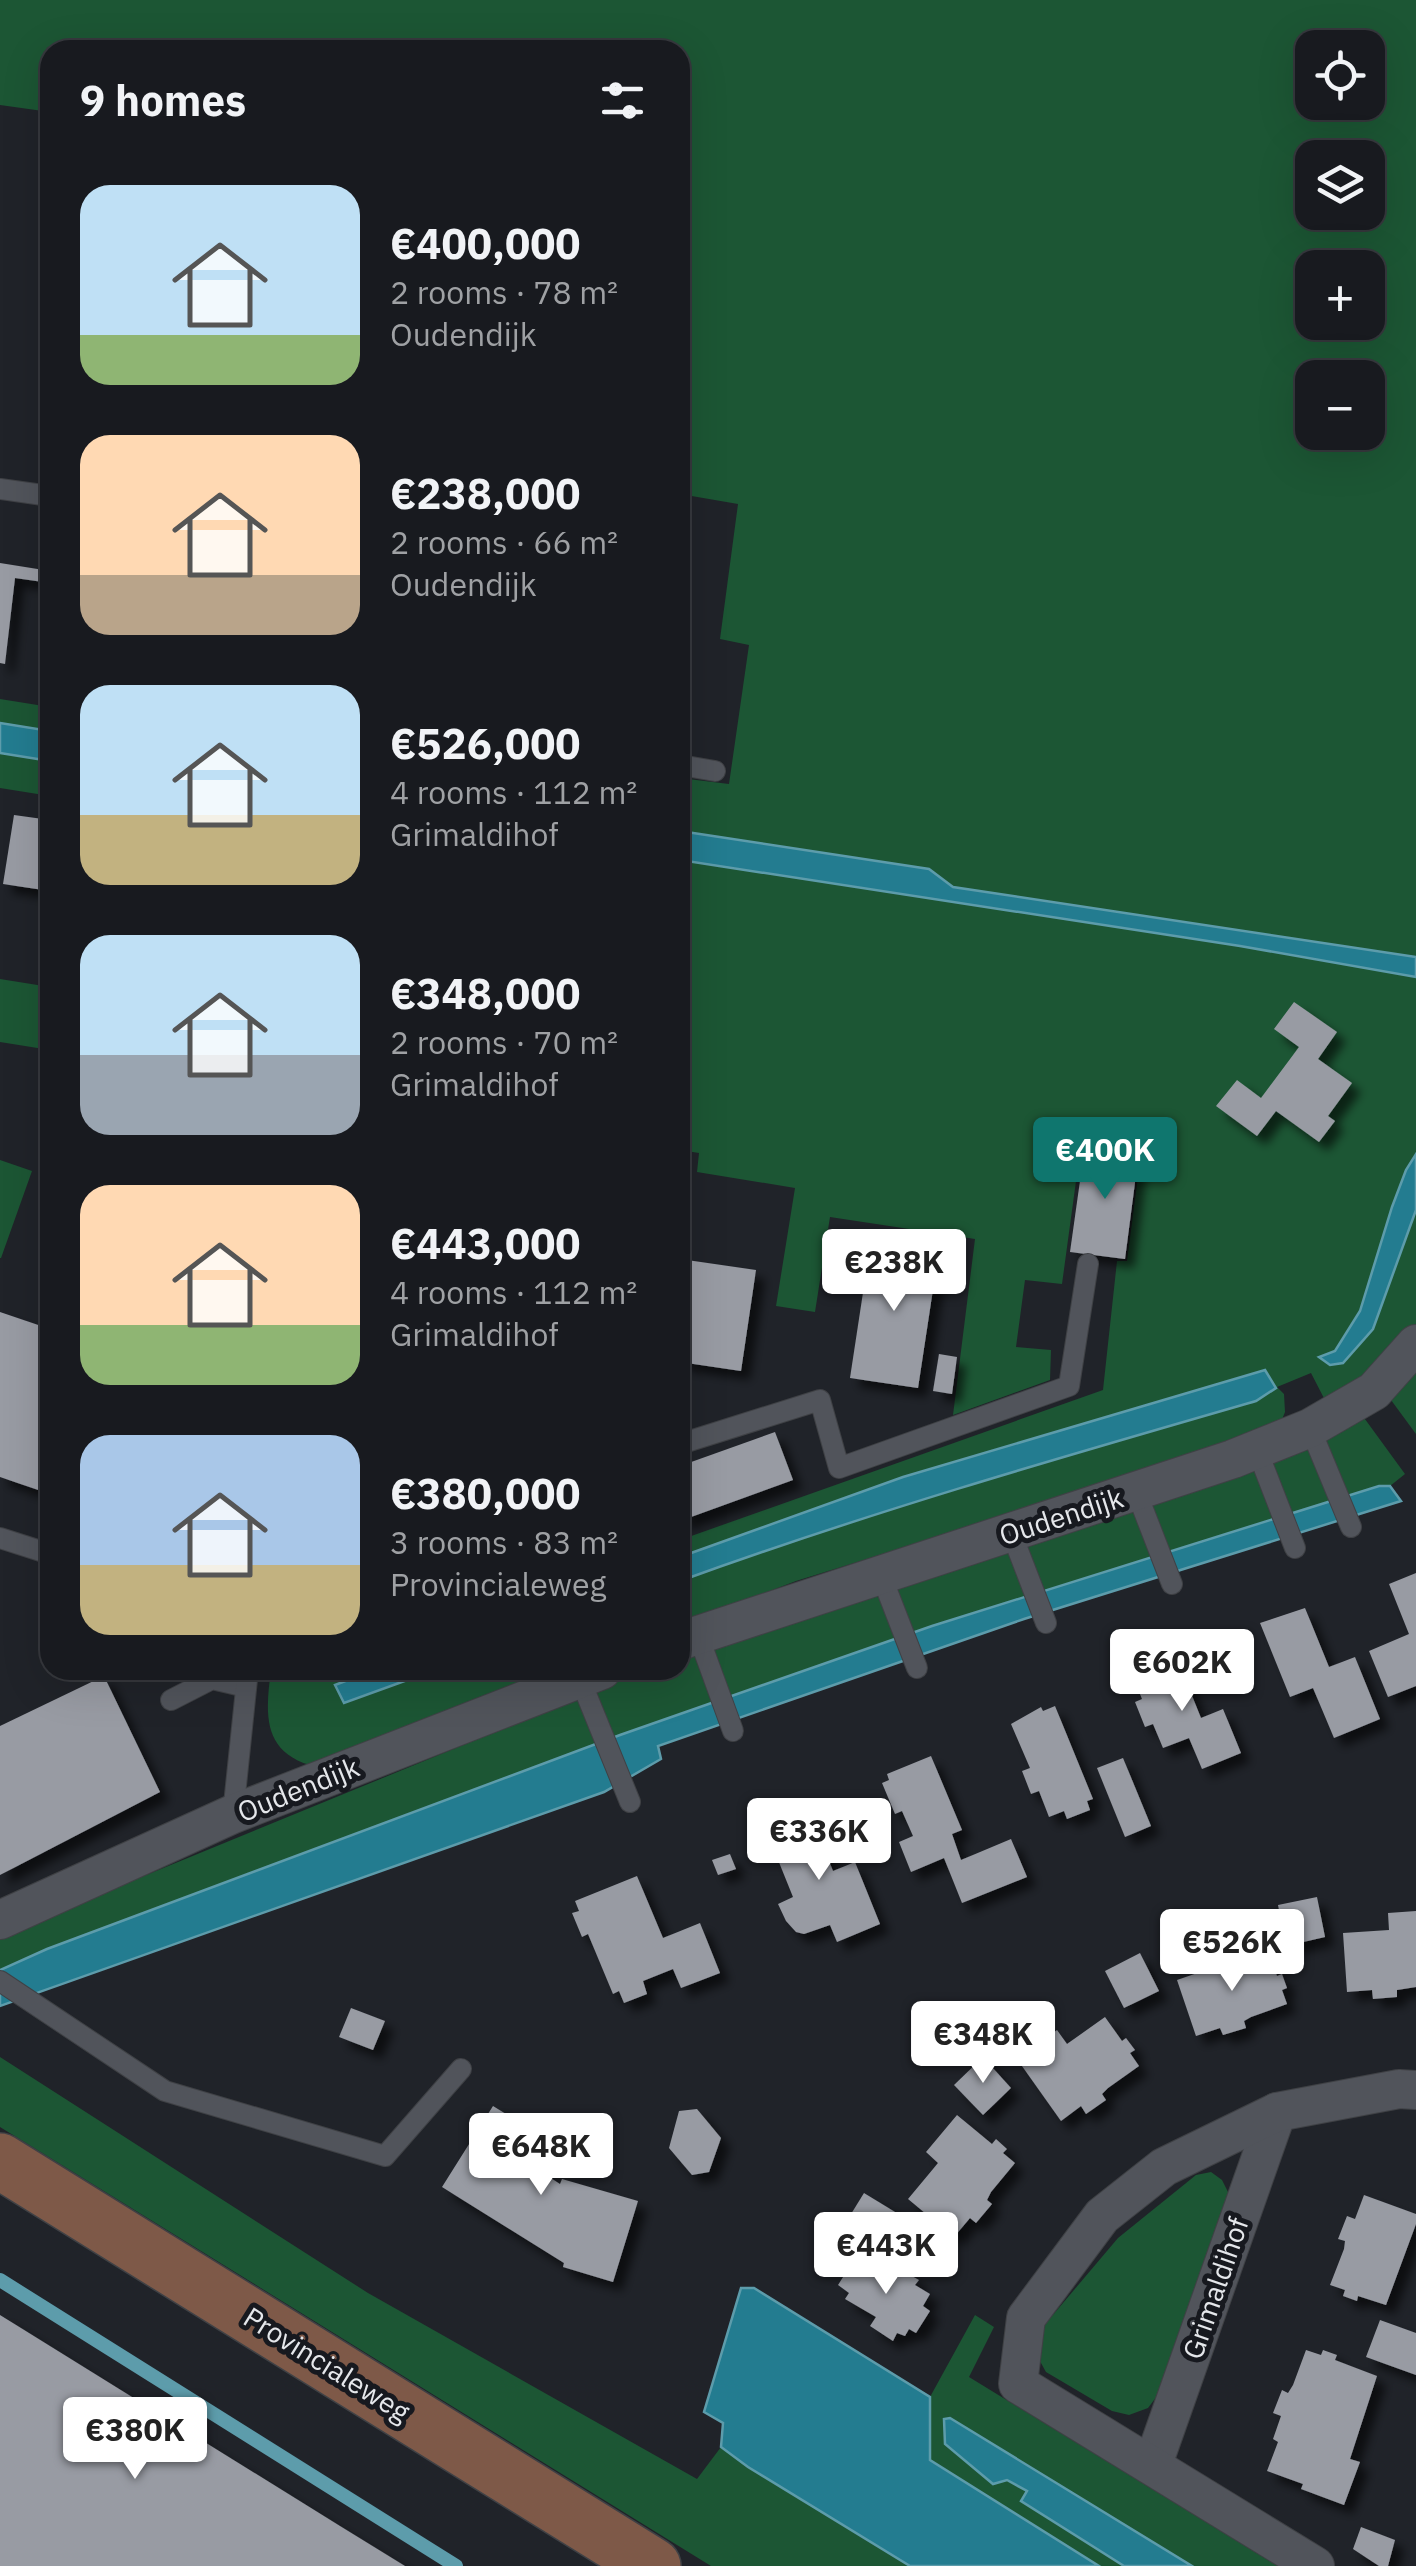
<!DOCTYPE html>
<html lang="en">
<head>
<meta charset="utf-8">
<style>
	:root { --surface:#181a1f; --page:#212328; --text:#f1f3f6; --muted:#9fa1a4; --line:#36383d; --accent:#0f766e }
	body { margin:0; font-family:"IBM Plex Sans",sans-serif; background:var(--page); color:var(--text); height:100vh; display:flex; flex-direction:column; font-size:38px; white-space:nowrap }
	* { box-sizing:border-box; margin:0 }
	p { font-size:32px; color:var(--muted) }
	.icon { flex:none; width:55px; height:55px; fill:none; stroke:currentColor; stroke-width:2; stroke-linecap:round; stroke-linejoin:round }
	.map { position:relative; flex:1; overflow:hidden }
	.side { position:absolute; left:40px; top:40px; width:650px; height:1640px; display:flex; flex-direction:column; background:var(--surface); border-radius:30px; box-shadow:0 10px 40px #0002,0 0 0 2px var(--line) }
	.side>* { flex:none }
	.fabs { position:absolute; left:1295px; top:30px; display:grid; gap:20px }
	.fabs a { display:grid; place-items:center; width:90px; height:90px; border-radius:20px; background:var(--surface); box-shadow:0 10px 40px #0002,0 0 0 2px var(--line); font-size:50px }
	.price { position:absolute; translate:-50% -85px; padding:0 22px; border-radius:10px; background:#fff; color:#222; font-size:32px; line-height:65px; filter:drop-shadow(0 2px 5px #0008) }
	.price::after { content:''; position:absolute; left:50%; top:60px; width:30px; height:22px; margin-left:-15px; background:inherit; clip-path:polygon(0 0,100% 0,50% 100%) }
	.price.current { background:var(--accent); color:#fff }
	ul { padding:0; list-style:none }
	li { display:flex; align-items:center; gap:30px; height:250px; padding:0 40px }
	li span { display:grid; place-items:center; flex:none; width:280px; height:200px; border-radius:30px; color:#555 }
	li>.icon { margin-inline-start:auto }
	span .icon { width:120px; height:120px; fill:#fffc; stroke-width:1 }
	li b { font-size:42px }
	h2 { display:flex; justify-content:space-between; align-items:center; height:120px; padding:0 40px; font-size:42px }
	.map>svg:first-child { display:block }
	.green { fill:#1c5634; fill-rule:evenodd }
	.water { fill:#237c90; stroke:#5d9cab; stroke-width:2.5 }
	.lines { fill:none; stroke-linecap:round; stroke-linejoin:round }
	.stream { stroke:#5d9cab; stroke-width:14 }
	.building { fill:#989ba3; filter:url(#shadow) }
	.lane-casing { stroke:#3f4145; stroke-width:22 }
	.street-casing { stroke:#3f4145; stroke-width:40 }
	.secondary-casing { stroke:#3f4145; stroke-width:58 }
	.lane { stroke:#51545b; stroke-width:20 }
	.street { stroke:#51545b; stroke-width:38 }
	.secondary { stroke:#7e5948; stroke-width:55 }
	.labels { text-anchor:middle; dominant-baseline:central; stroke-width:10; stroke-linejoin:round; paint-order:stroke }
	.street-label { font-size:28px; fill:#e5e7eb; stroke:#17191f }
</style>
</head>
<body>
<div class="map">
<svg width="1416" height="2566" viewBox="0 0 1416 2566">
	<defs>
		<filter id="shadow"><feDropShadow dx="9" dy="9" stdDeviation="5" flood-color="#0009"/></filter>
	</defs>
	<rect width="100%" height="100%" fill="#202329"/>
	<g class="green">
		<path d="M0 0H1416V957L953 887 929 869 680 831V778L729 784 749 645 720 639 738 504 680 494V50H50V112L0 105ZM1312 48H1368V102H1312ZM1312 158H1368V212H1312ZM1312 268H1368V322H1312ZM1312 378H1368V432H1312Z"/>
		<path d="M0 699 50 707V731L0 723Z"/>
		<path d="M0 753 50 761V796L0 788Z"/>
		<path d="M680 860 1240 946 1416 977V1154L1406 1170 1392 1207 1360 1311 1335 1351 1321 1357 1330 1365 1373 1329 1416 1210V1326L1385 1364 1328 1406 1311 1373 1277 1387 1284 1394 1285 1412 1277 1432 796 1581 680 1625V1581L823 1529 1011 1471 1265 1370 903 1477 680 1557V1540L1103 1390 1117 1261H1127L1142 1146 1082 1137 1062 1284 1025 1280 1016 1347 1051 1350 1050 1380 953 1415 975 1239 830 1217 815 1312 776 1306 795 1188 697 1172 699 1153 680 1150Z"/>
		<path d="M0 979 50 987V1050L0 1042Z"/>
		<path d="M0 1160 32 1171 1 1258H0Z"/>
		<path d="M1416 1369V1434L1391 1400Z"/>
		<path d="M1362 1415 1405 1474 1390 1486H1379L47 1949 0 1970V1935L646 1670H680V1656L1311 1448Z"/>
		<path d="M271 1670H374L335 1685 345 1702 435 1670H565L317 1767C262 1754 265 1715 271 1670Z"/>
		<path d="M0 2057 368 2293 697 2479 721 2447 748 2467 910 2566H711L0 2127Z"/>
		<path d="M1211 2172 1222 2180 1230 2196 1157 2396 1148 2408 1129 2415 1112 2411 1046 2372 1036 2354 1041 2329 1118 2238 1196 2175Z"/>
		<path d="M975 2315 994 2327 969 2377 1278 2566H1192L950 2418 1007 2480 1027 2491 1022 2501 1124 2566H1099L929 2460 930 2397Z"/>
	</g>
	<g class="water">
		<path d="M0 723 50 731V761L0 753Z"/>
		<path d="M680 831 929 869 953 887 1416 957V977L1240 946 680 860Z"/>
		<path d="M1416 1154V1210L1373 1329 1343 1363 1330 1365 1319 1357 1335 1351 1360 1311 1392 1207 1406 1170Z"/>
		<path d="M1265 1370 1276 1388 1256 1401C1062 1457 870 1512 680 1581V1557L903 1477Z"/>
		<path d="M1379 1486H1390L1401 1501 1024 1619 658 1746 661 1759 604 1792 0 2006V1970L47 1949 620 1735 932 1626Z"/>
		<path d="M374 1670H435L344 1703 335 1685Z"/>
		<path d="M741 2288H754L930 2397V2460L1099 2566H910L748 2467 721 2447 723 2423 704 2412Z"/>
		<path d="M950 2418 1192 2566H1124L1021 2501 1027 2491 1007 2480 993 2484 945 2444 944 2419Z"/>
	</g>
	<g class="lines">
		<path class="stream" d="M0 2280 456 2566"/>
	</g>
	<g class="building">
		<path d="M0 563 50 571V583L15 578 5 664 0 663Z"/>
		<path d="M48 599H50V637L42 636Z"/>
		<path d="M14 815 50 820V891L3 884Z"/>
		<path d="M1294 1002 1337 1032 1318 1059 1352 1083 1328 1116 1335 1121 1319 1142 1276 1111 1257 1136 1216 1106 1237 1080 1261 1098 1299 1047 1274 1029Z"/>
		<path d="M1085 1145 1139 1152 1125 1259 1070 1252Z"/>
		<path d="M871 1240 939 1250 918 1388 850 1378Z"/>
		<path d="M680 1259 756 1270 741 1371 680 1362Z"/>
		<path d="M0 1312 50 1329V1494L0 1477Z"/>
		<path d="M939 1354 957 1357 952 1394 933 1391Z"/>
		<path d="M775 1432 793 1480 680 1521V1466Z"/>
		<path d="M1416 1573V1686L1388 1697 1369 1651 1409 1634 1389 1584Z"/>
		<path d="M1305 1608 1329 1667 1355 1657 1380 1719 1334 1738 1313 1688 1290 1697 1260 1623Z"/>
		<path d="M1176 1656 1201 1718 1223 1709 1241 1753 1202 1769 1189 1738 1163 1748 1153 1724 1145 1727 1135 1702 1142 1699 1132 1674 1162 1658 1163 1661Z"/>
		<path d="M104 1676 160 1792 0 1875V1726Z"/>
		<path d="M1055 1706 1093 1799 1087 1801 1090 1810 1067 1819 1064 1811 1049 1817 1039 1791 1031 1794 1022 1771 1030 1768 1011 1724 1041 1707 1043 1711Z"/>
		<path d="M931 1756 962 1830 952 1834 961 1860 1011 1839 1027 1877 962 1903 944 1858 911 1872 899 1842 913 1836 902 1811 895 1814 882 1783 889 1780 887 1774Z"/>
		<path d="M1123 1758 1151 1826 1125 1837 1097 1768Z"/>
		<path d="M804 1809 806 1814 810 1813 833 1871 855 1862 880 1924 837 1942 830 1925 804 1934 796 1932 786 1921 778 1904 793 1897 766 1830 784 1824 781 1817Z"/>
		<path d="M730 1854 736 1869 718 1875 712 1860Z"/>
		<path d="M637 1876 663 1938 700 1923 720 1973 681 1988 673 1969 643 1981 647 1994 624 2003 619 1991 613 1994 588 1934 582 1937 572 1913 579 1911 575 1901Z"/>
		<path d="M1317 1897 1325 1937 1286 1946 1278 1905Z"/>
		<path d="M1416 1911V1987L1397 1990V1997L1373 1999 1372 1990 1347 1992 1343 1933 1389 1930 1388 1913Z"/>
		<path d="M1267 1949 1277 1976 1282 1974 1287 1988 1282 1990 1287 2004 1251 2017 1244 2021 1246 2028 1223 2035 1220 2028 1196 2036 1177 1980Z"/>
		<path d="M1140 1953 1159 1991 1124 2008 1105 1971Z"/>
		<path d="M351 2008 385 2021 373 2050 339 2037Z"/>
		<path d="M1105 2017 1122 2041 1126 2038 1135 2050 1130 2053 1139 2066 1108 2088 1102 2094 1106 2100 1086 2114 1081 2106 1061 2121 1017 2059 1057 2030 1067 2044Z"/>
		<path d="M983 2057 1011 2088 983 2115 954 2085Z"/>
		<path d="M493 2106 553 2143 537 2169 560 2184 562 2179 638 2201 613 2282 563 2267 564 2263 442 2187Z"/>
		<path d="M697 2109 721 2138 709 2172 692 2175 669 2148 679 2111Z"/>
		<path d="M957 2115 992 2144 996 2139 1007 2149 1003 2153 1015 2163 991 2192 987 2200 992 2204 976 2223 970 2218 954 2237 908 2199 938 2163 926 2152Z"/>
		<path d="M864 2193 900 2215 878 2249 843 2227Z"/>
		<path d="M1364 2195 1416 2214V2224L1386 2305 1358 2296 1357 2301 1343 2296 1345 2290 1330 2285 1344 2249 1345 2241 1338 2239 1347 2216 1355 2219Z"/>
		<path d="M857 2255 868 2261 870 2258 901 2276 903 2271 919 2280 915 2285 930 2294 923 2306 930 2311 916 2333 909 2329 905 2336 897 2333 893 2341 870 2326 876 2317 845 2299 849 2293 838 2285Z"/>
		<path d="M0 2315 340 2526 405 2566H0Z"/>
		<path d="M1380 2320 1416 2333V2375L1366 2357Z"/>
		<path d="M1306 2350 1321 2355 1323 2350 1337 2355 1335 2360 1377 2376 1350 2459 1360 2462 1344 2505 1301 2489 1303 2484 1267 2471 1278 2442 1273 2439 1281 2416 1273 2413 1282 2390 1288 2393 1293 2385Z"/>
		<path d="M1361 2527 1395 2540 1388 2566H1379L1353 2549Z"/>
	</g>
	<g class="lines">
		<g class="lane-casing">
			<g id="lane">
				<path d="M0 489 50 496"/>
				<path d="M680 765 715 771"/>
				<path d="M1310 1428 1351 1527"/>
				<path d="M680 1444 820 1400 839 1468 1069 1386 1088 1264"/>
				<path d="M1257 1450 1295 1548"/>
				<path d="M1136 1491 1172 1584"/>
				<path d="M1011 1532 1046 1623"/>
				<path d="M0 1538 50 1554"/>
				<path d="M881 1575 917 1668"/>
				<path d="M698 1635 733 1731"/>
				<path d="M580 1679 630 1802"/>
				<path d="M171 1700 212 1679 246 1687"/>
				<path d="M233 1814 248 1670"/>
				<path d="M0 1981 165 2091 385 2156 461 2069"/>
			</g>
		</g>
		<g class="street-casing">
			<g id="street">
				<path d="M680 1641 1233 1459 1310 1428 1374 1391 1416 1344"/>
				<path d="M0 1920 233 1814 602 1670"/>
				<path d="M1153 2464 1277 2112"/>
				<path d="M1315 2566 1018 2384 1026 2318 1102 2216 1164 2167 1277 2112 1399 2089 1416 2090"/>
			</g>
		</g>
		<g class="secondary-casing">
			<path id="secondary" d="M0 2161 653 2566"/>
		</g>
		<use href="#lane" class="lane"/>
		<use href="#street" class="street"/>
		<use href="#secondary" class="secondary"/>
	</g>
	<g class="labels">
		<g class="street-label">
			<text transform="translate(1061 1516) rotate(-18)">Oudendijk</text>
			<text transform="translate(298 1789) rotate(-22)">Oudendijk</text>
			<text transform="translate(1215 2288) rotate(-71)">Grimaldihof</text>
			<text transform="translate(327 2364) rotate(32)">Provincialeweg</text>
		</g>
	</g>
</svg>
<div class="fabs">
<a><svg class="icon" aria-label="locate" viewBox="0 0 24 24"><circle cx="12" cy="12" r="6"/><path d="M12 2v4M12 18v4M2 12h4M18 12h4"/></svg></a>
<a><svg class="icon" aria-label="layers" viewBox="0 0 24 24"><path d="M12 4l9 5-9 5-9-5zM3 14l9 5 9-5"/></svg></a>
<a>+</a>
<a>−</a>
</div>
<b class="price current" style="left:1105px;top:1202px">€400K</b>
<b class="price" style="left:894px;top:1314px">€238K</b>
<b class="price" style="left:1182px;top:1714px">€602K</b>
<b class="price" style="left:819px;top:1883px">€336K</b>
<b class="price" style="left:1232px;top:1994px">€526K</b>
<b class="price" style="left:983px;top:2086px">€348K</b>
<b class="price" style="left:541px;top:2198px">€648K</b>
<b class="price" style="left:886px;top:2297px">€443K</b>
<b class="price" style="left:135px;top:2482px">€380K</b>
<section class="side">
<h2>9 homes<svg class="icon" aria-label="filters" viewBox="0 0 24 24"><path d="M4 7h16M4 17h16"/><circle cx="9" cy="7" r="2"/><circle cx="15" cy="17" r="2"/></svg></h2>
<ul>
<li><span style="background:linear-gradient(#bfe0f5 75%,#8fb573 0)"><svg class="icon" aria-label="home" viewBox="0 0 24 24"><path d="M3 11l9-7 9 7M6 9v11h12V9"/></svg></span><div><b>€400,000</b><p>2 rooms · 78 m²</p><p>Oudendijk</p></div></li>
<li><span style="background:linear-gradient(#ffd9b3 70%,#b9a48a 0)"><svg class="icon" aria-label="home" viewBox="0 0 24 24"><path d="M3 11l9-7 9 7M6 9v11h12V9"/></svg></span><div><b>€238,000</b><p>2 rooms · 66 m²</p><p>Oudendijk</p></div></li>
<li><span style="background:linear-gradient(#bfe0f5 65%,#c2b280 0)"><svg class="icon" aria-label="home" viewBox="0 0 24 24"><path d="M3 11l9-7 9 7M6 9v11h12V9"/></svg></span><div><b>€526,000</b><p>4 rooms · 112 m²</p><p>Grimaldihof</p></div></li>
<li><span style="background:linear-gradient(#bfe0f5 60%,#9aa5b1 0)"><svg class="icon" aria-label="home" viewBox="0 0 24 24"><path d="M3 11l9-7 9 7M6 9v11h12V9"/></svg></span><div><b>€348,000</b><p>2 rooms · 70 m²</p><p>Grimaldihof</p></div></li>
<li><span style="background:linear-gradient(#ffd9b3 70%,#8fb573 0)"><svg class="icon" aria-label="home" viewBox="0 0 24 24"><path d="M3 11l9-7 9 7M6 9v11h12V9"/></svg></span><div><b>€443,000</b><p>4 rooms · 112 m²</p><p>Grimaldihof</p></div></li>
<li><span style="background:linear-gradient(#a9c7e8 65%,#c2b280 0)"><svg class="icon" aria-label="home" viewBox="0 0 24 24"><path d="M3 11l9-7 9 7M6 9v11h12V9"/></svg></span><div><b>€380,000</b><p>3 rooms · 83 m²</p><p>Provincialeweg</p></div></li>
</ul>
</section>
</div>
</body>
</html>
